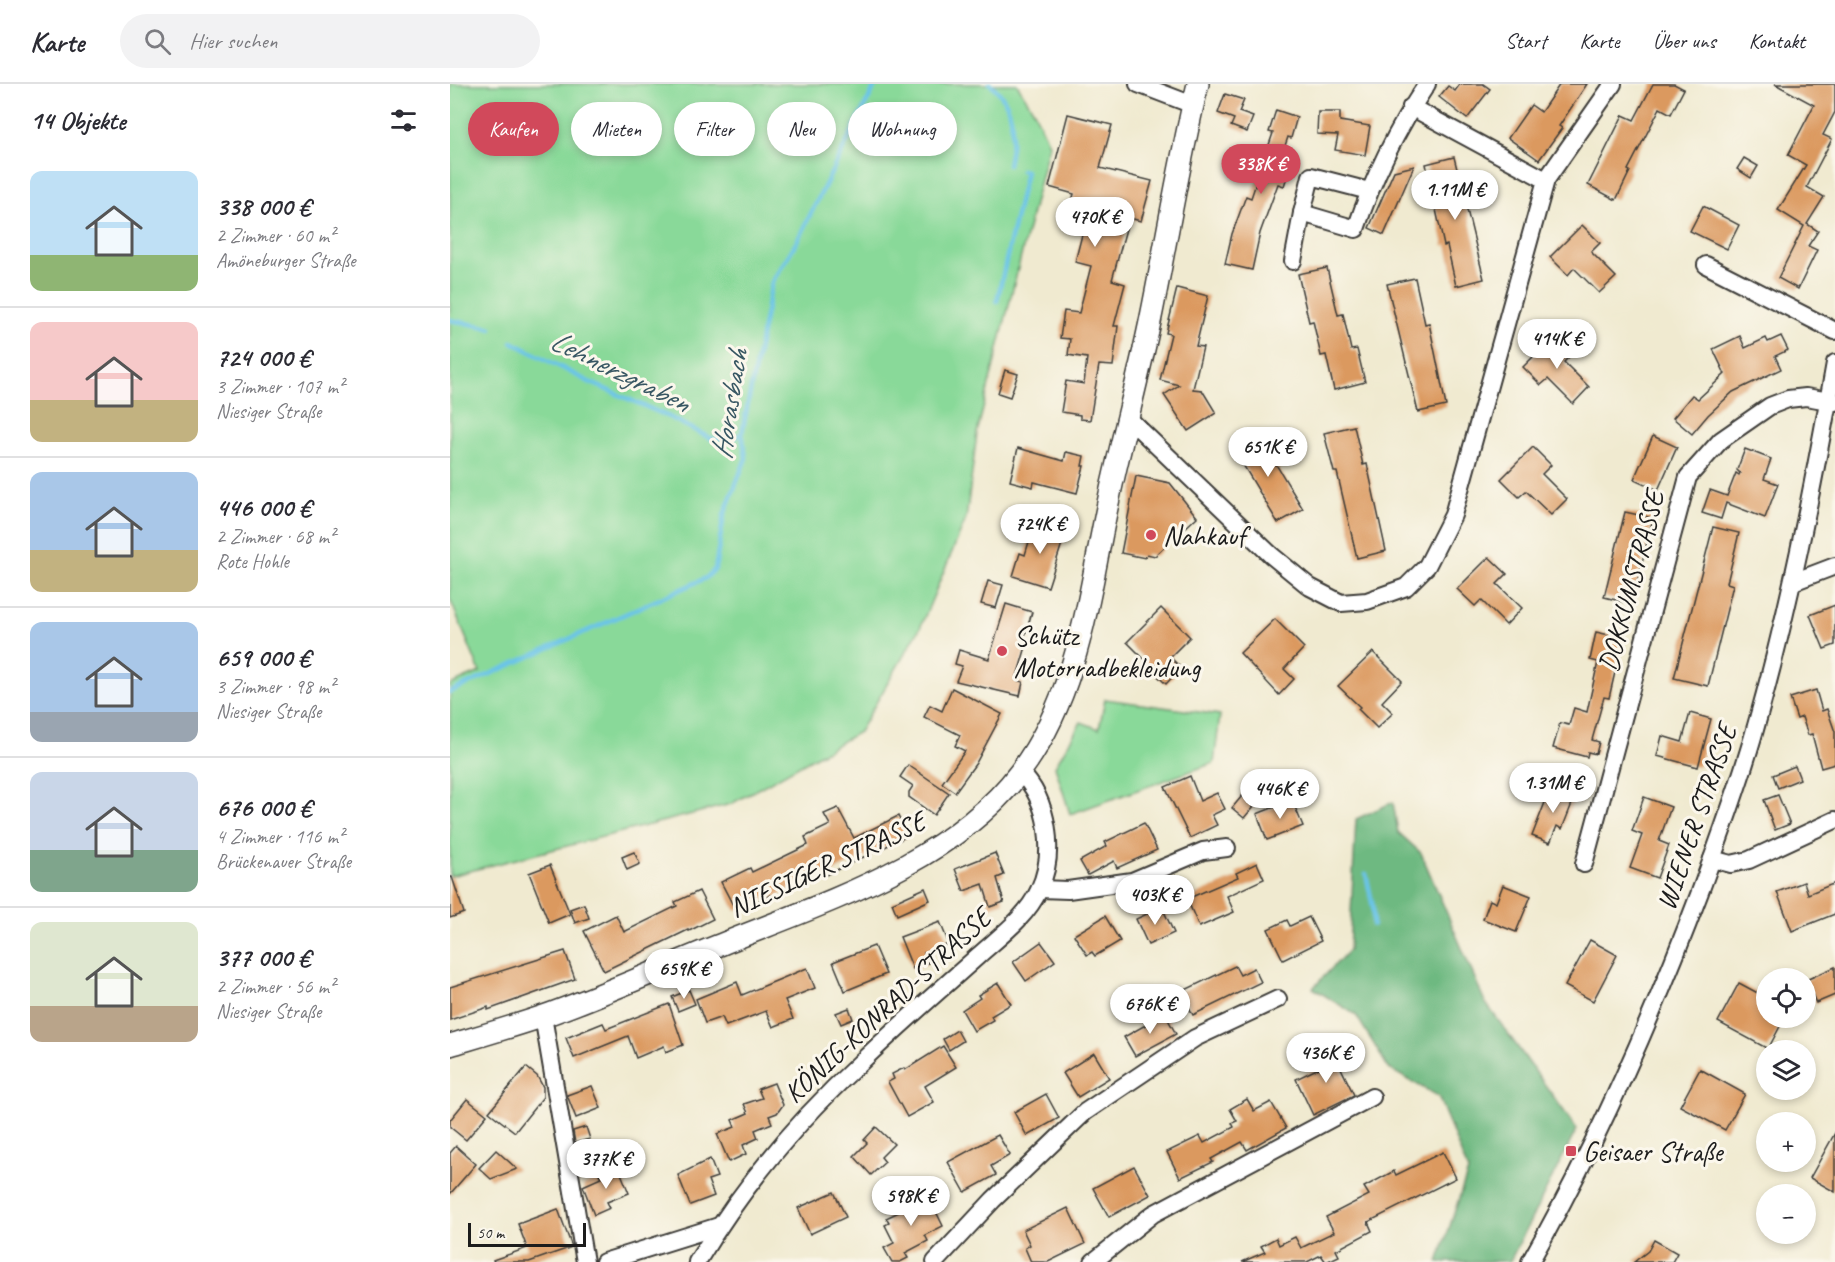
<!DOCTYPE html>
<html lang="de">
<head>
<meta charset="utf-8">
<style>
	:root { --surface:#fff; --page:#f2f2f3; --text:#2b2b33; --muted:#7c7c81; --line:#e1e1e2; --accent:#d1495b }
	body { margin:0; font-family:Caveat,sans-serif; background:var(--page); color:var(--text); height:100vh; display:flex; flex-direction:column; font-size:22px; white-space:nowrap }
	* { box-sizing:border-box; margin:0 }
	p { font-size:20px; color:var(--muted) }
	.icon { flex:none; width:33px; height:33px; fill:none; stroke:currentColor; stroke-width:2; stroke-linecap:round; stroke-linejoin:round }
	.map { position:relative; flex:1; overflow:hidden }
	.panel { display:flex; flex-direction:column; background:var(--surface); width:450px }
	.panel>* { flex:none }
	.top-card { position:absolute; left:18px; top:18px; width:570px; height:54px; display:flex; gap:12px }
	.tools { position:absolute; left:1306px; top:884px; display:grid; gap:12px }
	.tools a { display:grid; place-items:center; width:60px; height:60px; border-radius:50%; background:var(--surface); box-shadow:0 3px 9px #0003; font-size:30px }
	.scale { position:absolute; left:18px; bottom:15px; width:118px; box-sizing:border-box; padding-left:6px; border:3px solid #1c1c1c; border-top:0; font-size:16px; line-height:21px; white-space:nowrap; color:#1c1c1c; -webkit-text-stroke:4px #fbf7ec; paint-order:stroke }
	.price { position:absolute; translate:-50% -51px; padding:0 14px; border-radius:21px; background:#fff; color:#222; font-size:20px; line-height:39px; filter:drop-shadow(0 2px 3px #0008) }
	.price::after { content:''; position:absolute; left:50%; top:36px; width:18px; height:14px; margin-left:-9px; background:inherit; clip-path:polygon(0 0,100% 0,50% 100%) }
	.price.active { background:var(--accent); color:#fff }
	ul { padding:0; list-style:none }
	li { display:flex; align-items:center; gap:18px; height:150px; padding:0 30px }
	li+li { border-top:2px solid var(--line) }
	li span { display:grid; place-items:center; flex:none; width:168px; height:120px; border-radius:12px; color:#555 }
	li>.icon { margin-inline-start:auto }
	span .icon { width:72px; height:72px; fill:#fffc; stroke-width:1 }
	li b { font-size:26px }
	h2 { display:flex; justify-content:space-between; align-items:center; height:72px; padding:0 30px; font-size:26px }
	.tag { padding:0 21px; border-radius:27px; background:var(--surface); box-shadow:0 3px 9px #0003; font-size:21px; line-height:54px }
	.tag.active { background:var(--accent); color:#fff }
	header { display:flex; align-items:center; gap:36px; box-sizing:border-box; height:84px; padding:0 30px; background:var(--surface); border-bottom:2px solid var(--line) }
	header strong { font-size:28px }
	nav { display:flex; gap:33px; margin-inline-start:auto; font-size:21px }
	.search { width:420px; height:54px; background:var(--page); display:flex; align-items:center; gap:15px; box-sizing:border-box; padding:0 21px; border-radius:33px; color:var(--muted); font-size:22px }
	main { display:flex; flex:1; min-height:0 }
	.map>svg:first-child { display:block }
	.green { fill:#89d999; stroke:#527a5a; stroke-width:1.5 }
	.forest { fill:#6eb981; stroke:#456a4e; stroke-width:1.5 }
	.lines { fill:none; stroke-linecap:round; stroke-linejoin:round }
	.stream { stroke:#6bc4e8; stroke-width:4.5 }
	.building { fill:#db995f }
	.minor-casing { stroke:#3c3b37; stroke-width:20 }
	.major-casing { stroke:#3c3b37; stroke-width:24 }
	.minor { stroke:#fff; stroke-width:16 }
	.major { stroke:#fff; stroke-width:21 }
	.poi-dot { fill:#d1495b; stroke:#fbf7ec; stroke-width:2 }
	.labels { text-anchor:middle; dominant-baseline:central; stroke-width:6; stroke-linejoin:round; paint-order:stroke }
	.poi-label { font-size:28px; fill:#1c1c1c; stroke:#fbf7ec; text-anchor:start }
	.street-label { font-size:28px; fill:#1c1c1c; stroke:#fbf7ec }
	.water-label { font-size:30px; font-style:italic; fill:#385763; stroke:#fbf7ec }
</style>
</head>
<body>
<header>
<strong>Karte</strong>
<div class="search"><svg class="icon" aria-label="search" viewBox="0 0 24 24"><circle cx="10" cy="10" r="6"/><path d="M15 15l6 6"/></svg>Hier suchen</div>
<nav><a>Start</a><a>Karte</a><a>Über uns</a><a>Kontakt</a></nav>
</header>
<main>
<section class="panel">
<h2>14 Objekte<svg class="icon" aria-label="filters" viewBox="0 0 24 24"><path d="M4 7h16M4 17h16"/><circle cx="9" cy="7" r="2"/><circle cx="15" cy="17" r="2"/></svg></h2>
<ul>
<li><span style="background:linear-gradient(#bfe0f5 70%,#8fb573 0)"><svg class="icon" aria-label="home" viewBox="0 0 24 24"><path d="M3 11l9-7 9 7M6 9v11h12V9"/></svg></span><div><b>338 000 €</b><p>2 Zimmer · 60 m²</p><p>Amöneburger Straße</p></div></li>
<li><span style="background:linear-gradient(#f6c9c9 65%,#c2b280 0)"><svg class="icon" aria-label="home" viewBox="0 0 24 24"><path d="M3 11l9-7 9 7M6 9v11h12V9"/></svg></span><div><b>724 000 €</b><p>3 Zimmer · 107 m²</p><p>Niesiger Straße</p></div></li>
<li><span style="background:linear-gradient(#a9c7e8 65%,#c2b280 0)"><svg class="icon" aria-label="home" viewBox="0 0 24 24"><path d="M3 11l9-7 9 7M6 9v11h12V9"/></svg></span><div><b>446 000 €</b><p>2 Zimmer · 68 m²</p><p>Rote Hohle</p></div></li>
<li><span style="background:linear-gradient(#a9c7e8 75%,#9aa5b1 0)"><svg class="icon" aria-label="home" viewBox="0 0 24 24"><path d="M3 11l9-7 9 7M6 9v11h12V9"/></svg></span><div><b>659 000 €</b><p>3 Zimmer · 98 m²</p><p>Niesiger Straße</p></div></li>
<li><span style="background:linear-gradient(#c9d6e8 65%,#7fa58c 0)"><svg class="icon" aria-label="home" viewBox="0 0 24 24"><path d="M3 11l9-7 9 7M6 9v11h12V9"/></svg></span><div><b>676 000 €</b><p>4 Zimmer · 116 m²</p><p>Brückenauer Straße</p></div></li>
<li><span style="background:linear-gradient(#dfe7d0 70%,#b9a48a 0)"><svg class="icon" aria-label="home" viewBox="0 0 24 24"><path d="M3 11l9-7 9 7M6 9v11h12V9"/></svg></span><div><b>377 000 €</b><p>2 Zimmer · 56 m²</p><p>Niesiger Straße</p></div></li>
</ul>
</section>
<div class="map">
<svg width="1385" height="1178" viewBox="0 0 1385 1178">
	<rect width="100%" height="100%" fill="#fbf7ec"/>
	<filter id="ink" filterUnits="userSpaceOnUse"><feTurbulence type="fractalNoise" baseFrequency=".0167" numOctaves="2"/><feDisplacementMap in="SourceGraphic" scale="12" xChannelSelector="R" yChannelSelector="G"/><feConvolveMatrix kernelMatrix="1 2 1 2 8 2 1 2 1" color-interpolation-filters="sRGB"/></filter>
	<filter id="wash" filterUnits="userSpaceOnUse"><feTurbulence type="fractalNoise" baseFrequency=".008" numOctaves="4" result="noise"/><feDisplacementMap in="SourceGraphic" scale="24" xChannelSelector="R" yChannelSelector="G"/><feGaussianBlur stdDeviation="1.35" result="paint"/><feColorMatrix in="noise" values="0 0 0 0 0 0 0 0 0 0 0 0 0 0 0 0 0 1.4 0 .05"/><feComposite in="paint" operator="in"/></filter>
	<g filter="url(#wash)">
		<rect width="100%" height="100%" fill="#f0ead0"/>
		<g class="green">
			<path d="M0 0H567L584 27 599 60 527 349 516 435 470 544 409 648 281 720 0 792V601L30 588 0 515Z"/>
			<path d="M655 615 770 631 764 679 620 730 605 682 631 638 649 645Z"/>
		</g>
		<path class="forest" d="M943 718 948 748 971 769 1035 918 1127 1045 1060 1177 988 1178 1018 1087 988 1012 939 985 906 931 863 904 899 866 906 735Z"/>
		<g class="lines">
			<g class="stream">
				<path d="M540 0C567 21 564 51 558 81"/>
				<path d="M547 217 576 87 571 86"/>
				<path d="M0 236 41 244"/>
				<path d="M62 258 139 298 215 331 262 355H283L292 349"/>
				<path d="M0 608 256 494 265 485 274 431 296 374 292 349 322 198 346 159 426 0"/>
				<path d="M916 790 923 823V841"/>
			</g>
		</g>
		<g id="blocks">
			<g class="building">
				<path d="M1010 0H1033L1040 5 1017 35 989 13 998 2 1005 7Z"/>
				<path d="M1110 0H1137L1109 42 1112 44 1089 76 1058 54 1081 21 1091 28Z"/>
				<path d="M1203 0H1224L1234 5 1221 30 1210 24 1178 86 1180 87 1166 116 1138 101 1173 31 1184 36Z"/>
				<path d="M1325 0H1385V28L1373 51 1382 55 1357 103 1374 113 1357 140 1368 147 1358 162 1367 166 1348 205 1328 194 1354 142 1328 126 1356 81 1338 71 1364 21Z"/>
				<path d="M775 10 794 16 789 28 803 33 797 48 781 42 784 35 768 29Z"/>
				<path d="M826 26 847 33 841 54 838 53 830 76 841 80 834 102 828 100 810 149 802 186 775 180 782 150 796 112 801 114 823 49 819 48Z"/>
				<path d="M868 28H890V37L920 42 915 71 885 66 888 51 867 50Z"/>
				<path d="M618 30 662 41 650 84 702 97 691 137 679 134 662 196 675 200 664 242H668L663 282 649 281 640 336 630 335V331L611 328 616 297 634 300 637 274 618 271 620 255 610 254 614 227 629 229 641 182 625 178 635 139 617 134 624 110 599 103Z"/>
				<path d="M1004 73 1034 195 1006 202 997 161 994 162 976 80Z"/>
				<path d="M1294 74 1308 82 1301 94 1287 85Z"/>
				<path d="M964 82 934 151 919 144 944 87Z"/>
				<path d="M1253 122 1289 141 1277 165 1240 147Z"/>
				<path d="M1132 141 1150 159 1141 168 1166 193 1149 209 1124 184 1118 191 1100 173Z"/>
				<path d="M877 184 888 231 893 230 901 266 907 265 915 298 884 306 876 271 871 272 863 237 859 238 848 190Z"/>
				<path d="M965 194 975 240 979 239 996 322 968 328 937 200Z"/>
				<path d="M727 204 758 212 746 262 753 263 743 305 752 306 766 329 738 347 714 311 729 301 710 296 721 250 716 249Z"/>
				<path d="M1105 251 1123 269 1114 278 1139 303 1123 320 1098 295 1091 301 1073 283Z"/>
				<path d="M1290 252 1295 264 1316 254 1318 258 1331 252 1338 266 1325 272 1331 285 1283 308 1258 331 1242 350 1223 334 1242 311 1248 315 1275 290 1263 265Z"/>
				<path d="M555 286 568 290 560 313 548 309Z"/>
				<path d="M904 342 913 381 917 380 936 467 907 474 887 388H884L874 349Z"/>
				<path d="M807 349 853 425 828 439 783 364Z"/>
				<path d="M1203 352 1227 363 1208 406 1184 395Z"/>
				<path d="M1083 363 1101 381 1092 390 1117 415 1101 431 1076 407 1069 413 1051 395Z"/>
				<path d="M568 364 614 377 616 368 634 372 632 382H634L627 409 584 398 583 403 560 397Z"/>
				<path d="M1295 365 1321 375 1314 395 1328 400 1315 434 1276 419 1271 435 1252 429 1260 406 1277 412 1286 389 1289 391 1290 389 1287 386Z"/>
				<path d="M686 392 720 399 747 433 705 472 697 470 695 474 671 469Z"/>
				<path d="M1175 428 1203 434 1182 520 1154 513Z"/>
				<path d="M585 438 616 447 598 503 563 492 570 469 575 471Z"/>
				<path d="M1263 443 1289 449 1277 499 1283 501 1258 602 1224 594Z"/>
				<path d="M1039 473 1057 490 1047 500 1072 524 1056 541 1031 516 1025 522 1007 505Z"/>
				<path d="M538 497 553 501 546 524 531 520Z"/>
				<path d="M556 520 582 528 574 555 578 556 566 596 573 598 570 612 506 597 512 582 505 580 509 566 539 575Z"/>
				<path d="M1385 521V561L1374 565 1360 531Z"/>
				<path d="M711 524 740 553 720 573 731 584 716 600 696 581 698 579 677 558Z"/>
				<path d="M825 535 854 564 834 585 844 595 829 611 790 569Z"/>
				<path d="M1146 548 1173 554 1159 614 1154 613 1142 656 1149 658 1146 670 1138 668 1137 673 1103 664 1110 639 1119 641 1124 624 1137 628 1148 578 1140 576Z"/>
				<path d="M923 568 952 597 932 618 943 629 927 644 908 625 910 623 888 602Z"/>
				<path d="M502 604 552 630 526 679 505 708 492 699 515 667 505 662 510 651 474 633 480 621 492 627Z"/>
				<path d="M1366 606 1372 627 1377 625 1385 648V680L1371 684 1362 650 1358 651 1352 633 1347 635 1340 614Z"/>
				<path d="M1240 629 1261 635 1248 683 1207 672 1212 652 1232 658Z"/>
				<path d="M458 681 499 709 484 731 459 713V708L463 702 450 693Z"/>
				<path d="M1345 682 1350 695 1328 704 1323 691Z"/>
				<path d="M740 692 750 717 767 709 775 725 762 731 767 741 740 754 715 703Z"/>
				<path d="M1101 703 1125 712 1112 745 1107 742 1100 759 1082 752Z"/>
				<path d="M1328 711 1340 740 1325 746 1314 716Z"/>
				<path d="M792 712 804 722 794 734 782 724Z"/>
				<path d="M1194 713 1221 723 1209 757 1219 761 1207 794 1180 784 1192 751 1182 747Z"/>
				<path d="M842 716 853 742 817 756 807 730Z"/>
				<path d="M388 724 404 754 448 732 458 752 374 792 372 789 322 814 321 811 286 827 271 798 300 784 302 788 358 761 355 753 380 741 374 730Z"/>
				<path d="M694 739 707 766 667 784 664 777 638 791 630 777 657 762 655 758Z"/>
				<path d="M184 768 190 780 177 786 172 773Z"/>
				<path d="M545 769 554 791 547 794 554 818 540 823 533 800 514 807 505 785Z"/>
				<path d="M807 779 814 795 777 812 784 828 749 843 737 815 788 793 786 789Z"/>
				<path d="M100 781 120 830 99 839 79 789Z"/>
				<path d="M0 793H2L14 829 0 834Z"/>
				<path d="M1354 798 1358 810 1385 799V830L1342 847 1327 808Z"/>
				<path d="M1053 801 1081 812 1066 848 1033 835 1040 816 1046 819Z"/>
				<path d="M475 804 480 816 447 831 442 819Z"/>
				<path d="M249 807 263 835 239 847 238 846 154 887 134 847 166 831 174 848 227 822 225 818Z"/>
				<path d="M134 820 139 834 125 839 120 825Z"/>
				<path d="M712 823 724 849 698 861 686 835Z"/>
				<path d="M655 832 670 857 645 872 642 868 637 871 624 851Z"/>
				<path d="M859 833 871 857 833 876 818 845 837 836 840 842Z"/>
				<path d="M490 838 499 860 474 869 478 879 463 885 450 853Z"/>
				<path d="M1140 856 1167 871 1143 917 1115 902Z"/>
				<path d="M591 858 605 877 576 897 563 878Z"/>
				<path d="M424 862 436 890 395 907 383 878Z"/>
				<path d="M115 867 125 895 38 926V923L0 936V903Z"/>
				<path d="M785 882 790 891 804 884 811 898 743 931 731 908Z"/>
				<path d="M1385 883V911L1366 919 1356 896Z"/>
				<path d="M357 884 365 904 335 916 343 935 323 943 316 927 276 942 272 933 255 939 246 915 287 898 292 911Z"/>
				<path d="M548 899 561 920 541 932 543 936 524 947 512 926 530 914 528 911Z"/>
				<path d="M1289 899 1317 914V933H1335L1318 965 1268 938Z"/>
				<path d="M239 906 245 920 228 927 222 913Z"/>
				<path d="M219 920 233 961 216 968 214 962 186 974 178 952 124 974 116 954 153 939 156 945Z"/>
				<path d="M399 924 403 935 391 940 386 929Z"/>
				<path d="M715 930 726 950 685 972 674 953Z"/>
				<path d="M507 946 513 957 499 966 493 955Z"/>
				<path d="M493 962 506 983 475 1002 484 1018 457 1033 438 998 444 995 442 990 454 984 455 986Z"/>
				<path d="M887 966 894 980 890 982 904 1011 863 1031 846 995 873 982 870 974Z"/>
				<path d="M644 969 659 994 628 1013 613 989Z"/>
				<path d="M76 983 87 992 93 1003V1013L65 1048 39 1028Z"/>
				<path d="M1250 985 1295 1010 1275 1046 1230 1022Z"/>
				<path d="M324 999 333 1021 327 1029 319 1032 322 1039 305 1046 308 1054 293 1061 296 1070 279 1078 267 1050 285 1043 282 1036 298 1029 294 1020 312 1014 308 1005Z"/>
				<path d="M142 1002 151 1024 126 1034 117 1011Z"/>
				<path d="M596 1010 609 1034 577 1052 564 1028Z"/>
				<path d="M17 1015 37 1031 16 1056 0 1043V1036Z"/>
				<path d="M797 1015 804 1027 821 1018 836 1044 797 1066 792 1058 761 1075 763 1078 730 1094 717 1068 750 1052 754 1059 784 1043 782 1039 787 1037 780 1025Z"/>
				<path d="M136 1043 140 1055 125 1059 123 1047Z"/>
				<path d="M426 1043 444 1060 431 1073 435 1078 421 1091 404 1072 417 1059 414 1056Z"/>
				<path d="M1385 1049V1108L1360 1094Z"/>
				<path d="M548 1051 560 1071 541 1082 546 1091 515 1108 498 1078Z"/>
				<path d="M6 1062 26 1080 0 1110V1069Z"/>
				<path d="M46 1066 67 1085 41 1095 29 1084Z"/>
				<path d="M993 1068 1006 1094 918 1138 922 1147 886 1166 889 1172 876 1178 871 1171 857 1178H792L815 1168 811 1162 826 1154 829 1161 845 1153 851 1164 884 1148 876 1133 919 1111 914 1103 944 1087 946 1091Z"/>
				<path d="M260 1075 267 1093 258 1096 264 1112 240 1121 228 1091Z"/>
				<path d="M168 1082 179 1109 157 1118 160 1124 144 1131 133 1102 151 1094 149 1090Z"/>
				<path d="M684 1082 700 1111 659 1133 643 1104Z"/>
				<path d="M384 1108 396 1133 360 1150 348 1124Z"/>
				<path d="M477 1109 493 1142 475 1151 478 1157 455 1169 458 1174 450 1178H442L434 1164 444 1159 435 1141 439 1139 436 1134 449 1128 447 1124Z"/>
				<path d="M618 1124 635 1160 598 1178H581L575 1164 580 1161 573 1146Z"/>
				<path d="M108 1125 122 1163 79 1178H44L43 1176 77 1164 68 1140Z"/>
				<path d="M1204 1156 1227 1169 1222 1178H1184L1198 1167Z"/>
			</g>
		</g>
	</g>
	<g filter="url(#ink)">
		<use href="#blocks" fill-opacity="0" stroke="#3c3b37" stroke-width="1.5"/>
		<g class="lines">
			<g class="minor-casing">
				<g id="minor">
					<path d="M688 0 743 21"/>
					<path d="M961 23 1096 96"/>
					<path d="M919 107 861 92 852 129 906 145C923 94 947 45 977 0"/>
					<path d="M843 177 852 129"/>
					<path d="M1256 181 1385 247"/>
					<path d="M679 335 821 471 860 503 891 519 917 517 956 503 977 482 1003 431 1096 96 1163 0"/>
					<path d="M1343 498 1385 482"/>
					<path d="M1262 775 1281 780 1299 776 1385 736"/>
					<path d="M1134 780 1238 393 1271 356 1320 322 1338 315 1356 313 1385 318"/>
					<path d="M590 805 618 806 682 797 753 767 777 764"/>
					<path d="M93 932 135 1178"/>
					<path d="M154 1178 269 1142"/>
					<path d="M247 1178C292 1104 346 1038 410 979 448 942 488 908 528 872 549 853 577 833 589 806 606 770 599 716 570 688"/>
					<path d="M485 1178 543 1116 635 1028 745 954 828 915"/>
					<path d="M643 1178 703 1130 922 1013"/>
					<path d="M1080 1178C1147 1060 1202 935 1250 808 1269 756 1289 702 1304 649 1339 527 1363 403 1385 279"/>
				</g>
			</g>
			<g class="major-casing">
				<path id="major" d="M0 961C30 952 61 943 91 933 151 912 209 885 267 862 370 820 501 780 570 688 634 603 640 492 664 392 676 339 690 287 701 233 717 155 729 77 748 0"/>
			</g>
			<use href="#minor" class="minor"/>
			<use href="#major" class="major"/>
		</g>
	</g>
	<g class="poi-dot">
		<circle cx="701" cy="451" r="6"/>
		<circle cx="552" cy="567" r="6"/>
		<rect x="1115" y="1061" width="12" height="12" rx="3"/>
	</g>
	<g class="labels">
		<g class="poi-label">
			<text x="713" y="451">Nahkauf</text>
			<text x="564" y="551">Schütz<tspan x="564" dy="32">Motorradbekleidung</tspan></text>
			<text x="1133" y="1067">Geisaer Straße</text>
		</g>
		<g class="street-label">
			<text transform="translate(1181 497) rotate(-75)">DOKKUMSTRASSE</text>
			<text transform="translate(1246 733) rotate(-71)">WIENER STRASSE</text>
			<text transform="translate(377 780) rotate(-25)">NIESIGER STRASSE</text>
			<text transform="translate(437 921) rotate(-43)">KÖNIG-KONRAD-STRASSE</text>
		</g>
		<g class="water-label">
			<text transform="translate(170 287) rotate(26)">Lehnerzgraben</text>
			<text transform="translate(279 320) rotate(-81)">Horasbach</text>
		</g>
	</g>
</svg>
<div class="tools">
<a><svg class="icon" aria-label="locate" viewBox="0 0 24 24"><circle cx="12" cy="12" r="6"/><path d="M12 2v4M12 18v4M2 12h4M18 12h4"/></svg></a>
<a><svg class="icon" aria-label="layers" viewBox="0 0 24 24"><path d="M12 4l9 5-9 5-9-5zM3 14l9 5 9-5"/></svg></a>
<a>+</a>
<a>−</a>
</div>
<div class="scale">50 m</div>
<b class="price active" style="left:811px;top:111px">338K €</b>
<b class="price" style="left:1005px;top:137px">1.11M €</b>
<b class="price" style="left:645px;top:164px">470K €</b>
<b class="price" style="left:1107px;top:286px">414K €</b>
<b class="price" style="left:818px;top:394px">651K €</b>
<b class="price" style="left:590px;top:471px">724K €</b>
<b class="price" style="left:1103px;top:730px">1.31M €</b>
<b class="price" style="left:830px;top:736px">446K €</b>
<b class="price" style="left:705px;top:842px">403K €</b>
<b class="price" style="left:234px;top:916px">659K €</b>
<b class="price" style="left:700px;top:951px">676K €</b>
<b class="price" style="left:876px;top:1000px">436K €</b>
<b class="price" style="left:156px;top:1106px">377K €</b>
<b class="price" style="left:461px;top:1143px">598K €</b>
<div class="top-card">
<a class="tag active">Kaufen</a>
<a class="tag">Mieten</a>
<a class="tag">Filter</a>
<a class="tag">Neu</a>
<a class="tag">Wohnung</a>
</div>
</div>
</main>
</body>
</html>
